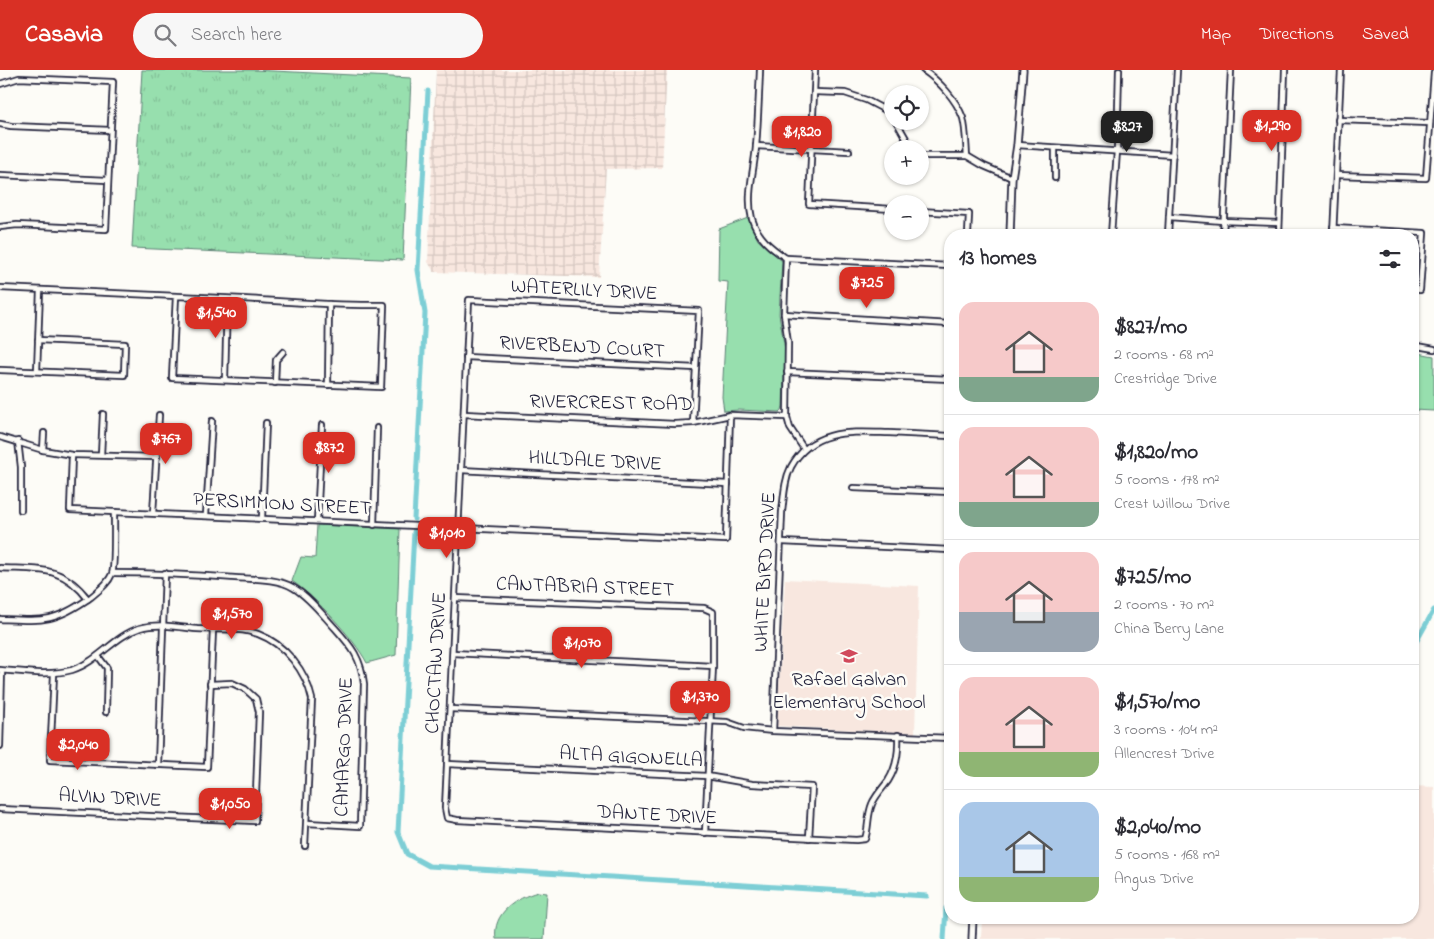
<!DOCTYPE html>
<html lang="en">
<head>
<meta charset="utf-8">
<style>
	:root { --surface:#fff; --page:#f7f7f7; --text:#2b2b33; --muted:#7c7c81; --line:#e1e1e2; --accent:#d93025 }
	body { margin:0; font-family:"Indie Flower",sans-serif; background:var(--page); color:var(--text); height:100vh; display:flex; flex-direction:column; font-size:19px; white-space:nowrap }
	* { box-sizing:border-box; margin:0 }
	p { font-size:16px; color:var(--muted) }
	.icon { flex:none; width:28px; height:28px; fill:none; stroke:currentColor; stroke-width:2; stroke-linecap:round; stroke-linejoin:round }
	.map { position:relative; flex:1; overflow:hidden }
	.drawer { position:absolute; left:944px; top:159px; width:475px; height:695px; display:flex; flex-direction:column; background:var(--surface); border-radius:20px; box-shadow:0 1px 4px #0004 }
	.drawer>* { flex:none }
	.tools { position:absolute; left:884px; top:15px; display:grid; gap:10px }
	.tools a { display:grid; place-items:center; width:45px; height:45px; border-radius:50%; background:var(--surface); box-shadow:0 1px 4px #0004; font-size:25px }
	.price { position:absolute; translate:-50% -42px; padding:0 11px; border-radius:10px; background:var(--accent); color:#fff; font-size:16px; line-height:32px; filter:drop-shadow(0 1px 2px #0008) }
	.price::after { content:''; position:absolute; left:50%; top:30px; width:15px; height:11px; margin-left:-8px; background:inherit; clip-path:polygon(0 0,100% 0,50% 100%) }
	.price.on { background:#222; color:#fff }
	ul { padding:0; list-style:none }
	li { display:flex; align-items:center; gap:15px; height:125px; padding:0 15px }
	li+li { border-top:1px solid var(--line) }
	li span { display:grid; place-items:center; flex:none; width:140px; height:100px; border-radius:15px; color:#555 }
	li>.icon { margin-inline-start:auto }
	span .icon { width:60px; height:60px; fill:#fffc; stroke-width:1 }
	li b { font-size:21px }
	h2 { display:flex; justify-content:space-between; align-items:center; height:60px; padding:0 15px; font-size:21px }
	header { display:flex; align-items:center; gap:30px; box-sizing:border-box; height:70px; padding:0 25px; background:var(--accent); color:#fff }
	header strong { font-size:24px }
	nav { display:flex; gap:28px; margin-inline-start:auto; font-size:18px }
	.search { width:350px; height:45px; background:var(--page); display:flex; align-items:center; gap:12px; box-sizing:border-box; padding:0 18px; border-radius:28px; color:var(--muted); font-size:19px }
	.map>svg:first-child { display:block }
	.built { fill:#f8e7df }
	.industrial { fill:url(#industrial-grid) }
	.grass { fill:url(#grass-tufts); stroke:#5c8074 }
	.park { fill:#97dfae; stroke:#5c8074 }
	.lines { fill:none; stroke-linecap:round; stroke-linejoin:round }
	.canal { stroke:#7dced5; stroke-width:5 }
	.street-casing { stroke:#22223b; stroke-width:8 }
	.secondary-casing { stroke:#22223b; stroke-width:9 }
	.street { stroke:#fdfcf7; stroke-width:4.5 }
	.secondary { stroke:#fdfcf7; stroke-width:5.5 }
	.labels { text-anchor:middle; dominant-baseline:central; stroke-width:5; stroke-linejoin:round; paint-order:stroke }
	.street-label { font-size:20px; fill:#22223b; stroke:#fdfcf7 }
	.poi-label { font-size:20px; fill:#22223b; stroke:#fdfcf7 }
</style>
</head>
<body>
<header>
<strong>Casavia</strong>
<div class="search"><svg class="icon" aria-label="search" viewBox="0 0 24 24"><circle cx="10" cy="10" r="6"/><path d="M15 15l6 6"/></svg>Search here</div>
<nav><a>Map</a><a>Directions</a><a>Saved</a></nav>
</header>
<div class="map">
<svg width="1434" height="869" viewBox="0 0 1434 869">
	<defs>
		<pattern id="industrial-grid" width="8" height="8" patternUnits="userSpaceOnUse" patternTransform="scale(1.25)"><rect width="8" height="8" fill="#f8e7df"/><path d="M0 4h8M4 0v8" fill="none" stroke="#d4c6c0"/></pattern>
		<pattern id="grass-tufts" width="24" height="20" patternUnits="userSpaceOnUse" patternTransform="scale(1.25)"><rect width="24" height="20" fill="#97dfae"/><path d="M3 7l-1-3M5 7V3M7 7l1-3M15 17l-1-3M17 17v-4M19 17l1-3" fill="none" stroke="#82bf97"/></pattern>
	</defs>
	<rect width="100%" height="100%" fill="#fdfcf7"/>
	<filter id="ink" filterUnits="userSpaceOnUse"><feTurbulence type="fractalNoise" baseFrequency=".02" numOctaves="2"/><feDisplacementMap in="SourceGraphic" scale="10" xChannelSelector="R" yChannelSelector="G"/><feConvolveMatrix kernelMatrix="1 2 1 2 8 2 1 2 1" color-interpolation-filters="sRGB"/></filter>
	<g filter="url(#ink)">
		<g class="built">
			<path d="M785 509 919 516 915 663 777 656Z"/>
			<path d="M1413 716 1434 717V869H981L982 848H1177L1263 851 1265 848H1412Z"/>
		</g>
		<path class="industrial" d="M436 0H667L662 98 606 99 599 207 434 202 428 192Z"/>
		<path class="grass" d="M142 0H254L411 8 403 190 132 178Z"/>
		<g class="park">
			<path d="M748 148 758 170 782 191 779 244 785 280 783 336 782 340 780 342 739 340 724 341 722 327 728 212 718 211 719 159Z"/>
			<path d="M1413 282 1434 286V341L1413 340Z"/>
			<path d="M317 455 400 459 396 585 367 593C354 568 315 527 292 511L301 487 315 488Z"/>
			<path d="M538 822 547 823 544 869H496C492 843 516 828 538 822Z"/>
		</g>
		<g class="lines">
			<g class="canal">
				<path d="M414 449 425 243 418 200 428 21"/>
				<path d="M414 462 398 762 407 784 429 796 927 826"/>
				<path d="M1412 579 1434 540"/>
				<path d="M944 869 946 838"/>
			</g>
			<g class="street-casing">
				<g id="street">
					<path d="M760 0C759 25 758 51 756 77 754 100 746 126 752 149 758 168 771 178 786 188"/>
					<path d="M815 0 809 134 892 139"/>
					<path d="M923 0C939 11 956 29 963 48 966 59 966 74 967 86"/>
					<path d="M0 14 19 8 113 12 106 159 17 155 0 157"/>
					<path d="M814 22 845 23 866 30 891 43 892 45"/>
					<path d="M1338 50 1430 53"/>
					<path d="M896 51 912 79"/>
					<path d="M0 54 11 56 110 60"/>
					<path d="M1017 75 1173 85"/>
					<path d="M756 76 849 81"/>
					<path d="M920 86H967L984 96 1012 108"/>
					<path d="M0 105 107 110"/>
					<path d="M1336 105 1426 108 1434 3"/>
					<path d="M1055 108V78"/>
					<path d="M920 141 969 144 968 165"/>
					<path d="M1169 147 1223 151 1279 153"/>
					<path d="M1333 158 1424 163 1420 220 1412 219"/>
					<path d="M1111 165 1117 81 1119 0"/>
					<path d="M1168 165 1177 0"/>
					<path d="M1223 165 1231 0"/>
					<path d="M1279 165 1285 0"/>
					<path d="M1333 165 1341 0"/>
					<path d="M786 188 784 244 788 273 787 347 790 358 804 379"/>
					<path d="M786 188 950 196"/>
					<path d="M0 218C81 222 162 226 243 229 290 232 337 236 384 235L381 317 172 308 176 226"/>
					<path d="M784 244 950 254"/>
					<path d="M1412 275 1434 279"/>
					<path d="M466 287 696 298"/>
					<path d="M0 300 124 305 125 274 38 270"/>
					<path d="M37 301 40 220"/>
					<path d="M787 302 950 309"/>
					<path d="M225 310 227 229"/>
					<path d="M275 313 276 290 283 282"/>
					<path d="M328 315 329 234"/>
					<path d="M464 344 675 354 693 353 730 345 787 347"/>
					<path d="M693 353 699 241 469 230 445 738 447 748 457 750 856 770 865 769C869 758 867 746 872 734 876 725 882 719 888 711 897 697 899 682 898 665"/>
					<path d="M0 367 43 380 72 385 157 387"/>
					<path d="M18 371 21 397V440"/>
					<path d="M43 380 44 363"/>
					<path d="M72 385 70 440 726 470 730 345"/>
					<path d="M101 385 103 344"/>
					<path d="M461 400 728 414"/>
					<path d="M853 418 950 422"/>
					<path d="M153 443 159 345"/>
					<path d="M206 445 212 351"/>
					<path d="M262 448 266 353"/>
					<path d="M317 451 322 355"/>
					<path d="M374 455 377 358"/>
					<path d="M782 472 950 480"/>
					<path d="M0 498C39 500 62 495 88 529"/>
					<path d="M113 503C154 503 194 505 235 508 253 509 278 508 294 518 310 528 322 544 335 558 352 577 361 588 364 614L360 756 307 753"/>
					<path d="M455 528 704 538 713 542V596L705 763"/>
					<path d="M0 549C43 551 54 553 91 527 99 520 108 514 112 504 115 496 114 454 114 442"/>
					<path d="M453 583 713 596"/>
					<path d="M98 586 107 598 106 642"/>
					<path d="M0 600C24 602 49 606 72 600 98 592 114 566 140 558 158 553 179 557 197 559 216 560 240 557 258 564 285 574 306 601 312 629L305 776"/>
					<path d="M54 604 50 690 207 697 213 560"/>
					<path d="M450 639 727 652 744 658 773 661 950 668"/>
					<path d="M773 661 782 442C784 427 784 411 791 397 812 358 851 362 889 363 909 364 930 365 950 366"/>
					<path d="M0 676 2 601"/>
					<path d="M447 694 707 706 752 714 812 717 809 768"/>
					<path d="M158 695 165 503"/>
					<path d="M0 739 255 751 259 642 256 629 245 619 232 613 210 614"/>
				</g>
			</g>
			<g class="secondary-casing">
				<g id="secondary">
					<path d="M1010 165 1012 108 1017 75 1023 0"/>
					<path d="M972 869 973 848"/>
				</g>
			</g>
			<use href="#street" class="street"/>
			<use href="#secondary" class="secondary"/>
		</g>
	</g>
	<defs>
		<g id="school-bare" transform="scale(1.35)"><path d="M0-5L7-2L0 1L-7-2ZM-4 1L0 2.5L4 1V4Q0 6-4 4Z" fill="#d1495b" stroke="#fdfcf7" stroke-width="2.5" paint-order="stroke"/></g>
	</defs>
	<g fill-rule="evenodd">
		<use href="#school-bare" x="849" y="586"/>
	</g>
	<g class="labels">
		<g class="street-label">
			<text transform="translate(584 221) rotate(3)">WATERLILY DRIVE</text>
			<text transform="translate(582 278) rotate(3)">RIVERBEND COURT</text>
			<text transform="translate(611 334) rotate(1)">RIVERCREST ROAD</text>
			<text transform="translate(595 392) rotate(3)">HILLDALE DRIVE</text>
			<text transform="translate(282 435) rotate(3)">PERSIMMON STREET</text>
			<text transform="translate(766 502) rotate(-87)">WHITE BIRD DRIVE</text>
			<text transform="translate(585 518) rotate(2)">CANTABRIA STREET</text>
			<text transform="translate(437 593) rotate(-87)">CHOCTAW DRIVE</text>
			<text transform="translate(345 677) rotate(-88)">CAMARGO DRIVE</text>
			<text transform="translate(631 688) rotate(3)">ALTA GIGONELLA</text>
			<text transform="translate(110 729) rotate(3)">ALVIN DRIVE</text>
			<text transform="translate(657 746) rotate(3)">DANTE DRIVE</text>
		</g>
		<g class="poi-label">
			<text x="849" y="610">Rafael Galvan<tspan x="849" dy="23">Elementary School</tspan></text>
		</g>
	</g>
</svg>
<div class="tools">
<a><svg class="icon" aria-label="locate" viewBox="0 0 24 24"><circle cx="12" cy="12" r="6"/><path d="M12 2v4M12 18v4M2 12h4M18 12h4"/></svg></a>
<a>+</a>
<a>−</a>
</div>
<b class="price" style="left:1272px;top:82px">$1,290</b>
<b class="price on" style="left:1127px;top:83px">$827</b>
<b class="price" style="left:802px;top:88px">$1,820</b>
<b class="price" style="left:867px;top:239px">$725</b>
<b class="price" style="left:216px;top:269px">$1,540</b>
<b class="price" style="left:166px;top:395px">$767</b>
<b class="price" style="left:329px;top:404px">$872</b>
<b class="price" style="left:447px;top:489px">$1,010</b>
<b class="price" style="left:232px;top:570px">$1,570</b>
<b class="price" style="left:582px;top:599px">$1,070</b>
<b class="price" style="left:700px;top:653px">$1,370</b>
<b class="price" style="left:78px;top:701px">$2,040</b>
<b class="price" style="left:230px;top:760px">$1,050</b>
<section class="drawer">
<h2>13 homes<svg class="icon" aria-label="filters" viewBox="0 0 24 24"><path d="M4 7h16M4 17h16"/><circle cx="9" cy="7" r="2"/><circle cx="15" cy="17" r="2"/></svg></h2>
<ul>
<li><span style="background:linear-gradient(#f6c9c9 75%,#7fa58c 0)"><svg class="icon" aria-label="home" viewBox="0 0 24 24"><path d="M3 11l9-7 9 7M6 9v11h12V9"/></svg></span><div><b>$827/mo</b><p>2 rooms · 68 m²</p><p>Crestridge Drive</p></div></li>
<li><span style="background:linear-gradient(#f6c9c9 75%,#7fa58c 0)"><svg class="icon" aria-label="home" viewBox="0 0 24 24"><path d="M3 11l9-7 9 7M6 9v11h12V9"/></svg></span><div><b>$1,820/mo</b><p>5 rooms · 178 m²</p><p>Crest Willow Drive</p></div></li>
<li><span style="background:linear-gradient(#f6c9c9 60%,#9aa5b1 0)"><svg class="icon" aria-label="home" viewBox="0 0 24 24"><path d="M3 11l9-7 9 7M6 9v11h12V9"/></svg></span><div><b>$725/mo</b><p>2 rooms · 70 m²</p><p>China Berry Lane</p></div></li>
<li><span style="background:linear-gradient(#f6c9c9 75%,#8fb573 0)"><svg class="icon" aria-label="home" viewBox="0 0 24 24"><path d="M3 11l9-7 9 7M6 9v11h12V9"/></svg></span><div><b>$1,570/mo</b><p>3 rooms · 104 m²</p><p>Allencrest Drive</p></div></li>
<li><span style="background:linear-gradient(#a9c7e8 75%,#8fb573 0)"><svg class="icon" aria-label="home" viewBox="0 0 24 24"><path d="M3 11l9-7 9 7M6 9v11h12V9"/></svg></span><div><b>$2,040/mo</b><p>5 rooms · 168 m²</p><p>Angus Drive</p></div></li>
</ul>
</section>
</div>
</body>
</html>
